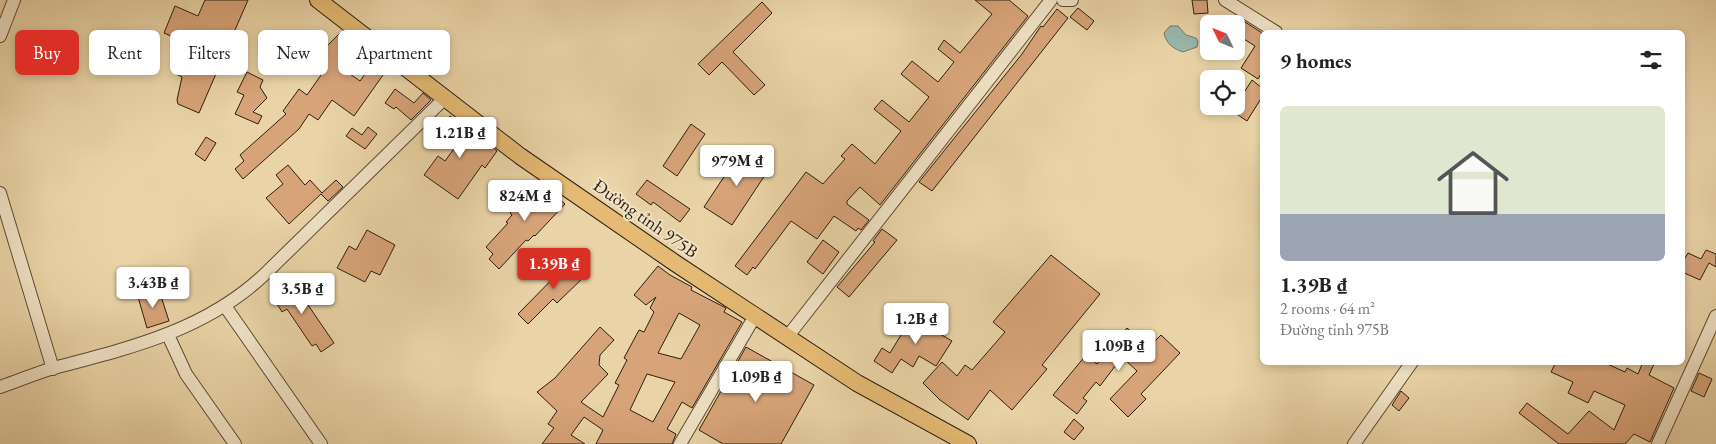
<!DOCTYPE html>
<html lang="en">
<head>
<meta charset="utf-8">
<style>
	:root { --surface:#fff; --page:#f2f2f2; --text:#222; --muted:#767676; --line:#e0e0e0; --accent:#d93025 }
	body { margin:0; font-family:"EB Garamond",serif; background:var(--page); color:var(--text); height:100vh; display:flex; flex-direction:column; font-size:19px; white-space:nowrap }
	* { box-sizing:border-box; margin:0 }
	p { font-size:16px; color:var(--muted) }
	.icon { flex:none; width:28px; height:28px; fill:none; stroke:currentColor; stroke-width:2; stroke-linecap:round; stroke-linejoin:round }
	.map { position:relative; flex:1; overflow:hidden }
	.panel { position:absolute; left:1260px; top:30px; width:425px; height:335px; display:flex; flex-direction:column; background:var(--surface); border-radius:8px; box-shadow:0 2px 8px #0003 }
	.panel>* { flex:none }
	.top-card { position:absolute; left:15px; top:30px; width:475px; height:45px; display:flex; gap:10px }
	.needle { width:32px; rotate:313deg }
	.buttons { position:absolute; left:1200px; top:15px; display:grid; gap:10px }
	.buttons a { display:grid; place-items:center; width:45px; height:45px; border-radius:8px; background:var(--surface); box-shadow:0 2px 8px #0003; font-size:25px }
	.price { position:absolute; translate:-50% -42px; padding:0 11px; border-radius:5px; background:#fff; color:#222; font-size:16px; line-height:32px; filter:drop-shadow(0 1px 2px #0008) }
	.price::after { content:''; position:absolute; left:50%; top:30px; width:15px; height:11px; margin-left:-8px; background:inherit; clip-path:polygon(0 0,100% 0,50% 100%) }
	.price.selected { background:var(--accent); color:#fff }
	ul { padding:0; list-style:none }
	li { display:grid; align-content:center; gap:10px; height:265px; padding:0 20px }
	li+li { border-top:1px solid var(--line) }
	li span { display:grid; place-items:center; height:155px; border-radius:8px; color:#555 }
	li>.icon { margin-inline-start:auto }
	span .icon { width:90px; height:90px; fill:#fffc; stroke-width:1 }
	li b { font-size:21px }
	h2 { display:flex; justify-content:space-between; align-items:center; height:60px; padding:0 20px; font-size:21px }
	.pill { padding:0 18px; border-radius:8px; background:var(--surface); box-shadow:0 2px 8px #0003; font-size:18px; line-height:45px }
	.pill.selected { background:var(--accent); color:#fff }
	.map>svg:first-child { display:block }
	.water { fill:#98b8ab; stroke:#6d7a6d }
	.building { fill:#d7a479; stroke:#2d1e11; fill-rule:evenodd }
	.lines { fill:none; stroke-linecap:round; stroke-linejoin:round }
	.minor-casing { stroke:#5c4c36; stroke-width:14 }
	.major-casing { stroke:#2d1e11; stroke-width:18 }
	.minor { stroke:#f1e3c6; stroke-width:12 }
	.major { stroke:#e5ba74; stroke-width:16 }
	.labels { text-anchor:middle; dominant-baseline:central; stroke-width:4; stroke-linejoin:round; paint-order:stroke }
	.street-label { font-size:18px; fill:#2d1e11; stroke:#f1e3c6 }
</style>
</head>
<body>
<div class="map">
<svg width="1716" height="444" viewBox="0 0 1716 444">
	<rect width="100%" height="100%" fill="#ead4a7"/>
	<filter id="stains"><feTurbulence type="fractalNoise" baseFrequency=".004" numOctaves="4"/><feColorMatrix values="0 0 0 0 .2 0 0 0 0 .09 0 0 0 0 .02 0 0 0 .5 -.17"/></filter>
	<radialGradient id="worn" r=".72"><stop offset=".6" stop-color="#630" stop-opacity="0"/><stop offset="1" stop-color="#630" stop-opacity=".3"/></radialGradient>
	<path class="water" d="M1170 26H1178L1186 35 1196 38 1198 41 1197 47 1183 52C1174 49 1166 44 1164 33Z"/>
	<g class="building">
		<path d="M205 0H248L199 113 178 104 177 100 182 77 174 73 187 43 164 33 175 6 198 16Z"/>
		<path d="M975 0H1009L1028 16 880 205 860 187 847 201V204L869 220 861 230 858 228 856 231 834 216 817 239 791 221 755 269 753 267 747 275 735 266 806 172 823 184 845 159 841 156 852 144 875 164 882 155 901 131 874 109 882 100 909 122 929 97 901 74 912 61 938 82 954 62 938 49 944 40 960 53 992 14Z"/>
		<path d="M1192 0H1207L1208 13 1194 14Z"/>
		<path d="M762 2 772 13 733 52 765 85 754 95 722 62 709 75 698 64Z"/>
		<path d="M1078 8 1094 21 1087 30 1070 17Z"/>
		<path d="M1057 9 1068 18 932 191 919 182 1022 54 1041 26 1043 27Z"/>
		<path d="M1242 20 1262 33V72L1258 79 1241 68 1255 46 1236 34V29Z"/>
		<path d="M341 32 357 50 340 67 360 81 376 59 388 68 354 116 332 100 318 120 309 114 299 129 243 179 235 169 244 161 240 155 286 114 283 111 299 89 307 95 321 75 310 63Z"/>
		<path d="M247 72 263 80 260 87 267 98 253 112 262 116 258 124 235 114 244 95 237 92Z"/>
		<path d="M1252 80 1262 88V97L1247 121 1232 111Z"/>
		<path d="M395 89 414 103 423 93 431 100 411 120 396 107 394 109 385 103Z"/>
		<path d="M450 116 497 151 485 168 482 165 458 199 424 175 438 156 445 161 456 146 438 133Z"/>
		<path d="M691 124 705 134 677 176 663 166Z"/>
		<path d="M368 127 377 134 365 149 346 136 352 128 362 135Z"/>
		<path d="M206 137 216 143 205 161 195 154Z"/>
		<path d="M743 148 771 166 732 225 704 207Z"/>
		<path d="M288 165 305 185 310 180 322 193 336 180 343 187 328 201 321 194 289 224 266 198 283 184 276 175Z"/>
		<path d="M647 180 690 209 680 222 653 202 651 205 636 194Z"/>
		<path d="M540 182 565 204 535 236 534 235 528 241 526 240 499 269 489 259 493 254 486 247 508 223 506 222 512 215 510 213 518 204 516 202 534 183 537 186Z"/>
		<path d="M882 229 897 240 849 297 837 287 875 242 873 241Z"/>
		<path d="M367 230 395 245 380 275 371 271 365 282 337 268 349 246 356 250Z"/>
		<path d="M823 240 839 252 823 274 807 262Z"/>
		<path d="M1706 250 1716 254V267L1709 263 1700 280 1682 272V263L1688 253 1701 259Z"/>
		<path d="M1051 255 1100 294 1042 365 1047 369 1012 410 990 390 968 420 940 400 923 383 942 362 957 376 965 365 972 370 1005 332 993 322Z"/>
		<path d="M572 259 587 274 557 303 553 299 528 324 518 314Z"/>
		<path d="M658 266 670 275 692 287 691 290 726 308 724 312 742 322 692 408 682 402 667 429 676 434 672 444H596L603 430 584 417 571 435 585 444H542L554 428 548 424 557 411 537 392 555 378 600 327 614 340 600 355 599 365 608 374 581 402 603 417 619 385 615 383 627 360 624 358 639 330 644 332 654 312 650 308 656 297 646 305 634 295ZM679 313 700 325 681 359 658 353ZM647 374 675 382 653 422 630 410Z"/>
		<path d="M291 280 334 343 321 352 316 344 312 346 287 309 282 312 271 294Z"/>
		<path d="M159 290 169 321 147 328 138 297Z"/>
		<path d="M915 312 939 324 935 331 952 341 936 366 919 356 913 367 901 359 892 373 874 361 882 348 890 353Z"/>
		<path d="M1127 328 1149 347 1161 335 1180 353 1141 394 1146 399 1128 417 1110 399 1137 371 1122 357 1100 386 1096 382 1083 398 1087 401 1077 414 1053 395 1086 355 1097 364Z"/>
		<path d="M746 347 814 385 781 444H723L699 430Z"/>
		<path d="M1556 362H1603L1625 372 1627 368 1638 374 1643 362H1655L1649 375 1674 388 1650 442 1634 434 1625 444H1559L1519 413 1527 403 1568 434 1589 411 1614 430 1625 405 1594 391 1588 403 1568 393 1573 382 1551 372Z"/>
		<path d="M1699 373 1712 379 1704 397 1691 391Z"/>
		<path d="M1401 391 1409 398 1399 411 1392 405Z"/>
		<path d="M1074 419 1084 428 1074 440 1064 432Z"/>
	</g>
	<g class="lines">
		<g class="minor-casing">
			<g id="minor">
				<path d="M1063 0H1072"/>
				<path d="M1225 0 1276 32"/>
				<path d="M0 36 14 0"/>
				<path d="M0 193 53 369"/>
				<path d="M225 306 321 444"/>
				<path d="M168 335 186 374 235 444"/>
				<path d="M788 336 1051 0"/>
				<path d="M0 387C18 381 36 373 54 368 130 348 206 330 265 274L446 97"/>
				<path d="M680 444 755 316"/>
				<path d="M1354 444 1412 362"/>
				<path d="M1658 444 1716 316"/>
			</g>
		</g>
		<g class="major-casing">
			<path id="major" d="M318 0 520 156 675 263 857 383 968 444"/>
		</g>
		<use href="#minor" class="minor"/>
		<use href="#major" class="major"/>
	</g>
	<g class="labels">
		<g class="street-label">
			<text transform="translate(646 218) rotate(35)">Đường tỉnh 975B</text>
		</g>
	</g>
	<rect width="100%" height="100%" filter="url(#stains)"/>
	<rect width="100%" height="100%" fill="url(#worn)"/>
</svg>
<div class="buttons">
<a><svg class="needle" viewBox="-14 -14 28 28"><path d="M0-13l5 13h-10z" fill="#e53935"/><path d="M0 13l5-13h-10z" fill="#767676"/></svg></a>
<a><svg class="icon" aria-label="locate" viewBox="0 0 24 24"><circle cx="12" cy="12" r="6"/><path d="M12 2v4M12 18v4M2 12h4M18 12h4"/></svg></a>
</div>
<b class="price" style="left:460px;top:159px">1.21B ₫</b>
<b class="price" style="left:737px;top:187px">979M ₫</b>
<b class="price" style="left:525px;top:222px">824M ₫</b>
<b class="price selected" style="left:554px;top:290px">1.39B ₫</b>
<b class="price" style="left:153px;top:309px">3.43B ₫</b>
<b class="price" style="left:302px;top:315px">3.5B ₫</b>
<b class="price" style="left:916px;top:345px">1.2B ₫</b>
<b class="price" style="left:1119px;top:372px">1.09B ₫</b>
<b class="price" style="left:756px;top:403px">1.09B ₫</b>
<div class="top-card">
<a class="pill selected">Buy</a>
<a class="pill">Rent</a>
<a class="pill">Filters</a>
<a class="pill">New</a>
<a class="pill">Apartment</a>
</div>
<section class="panel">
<h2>9 homes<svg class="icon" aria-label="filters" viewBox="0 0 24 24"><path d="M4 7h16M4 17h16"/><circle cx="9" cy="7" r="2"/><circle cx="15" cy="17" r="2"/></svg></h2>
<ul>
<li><span style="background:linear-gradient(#dfe7d0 70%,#9aa5b1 0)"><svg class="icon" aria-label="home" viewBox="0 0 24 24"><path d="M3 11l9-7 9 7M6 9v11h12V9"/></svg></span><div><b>1.39B ₫</b><p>2 rooms · 64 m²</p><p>Đường tỉnh 975B</p></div></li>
</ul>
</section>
</div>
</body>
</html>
